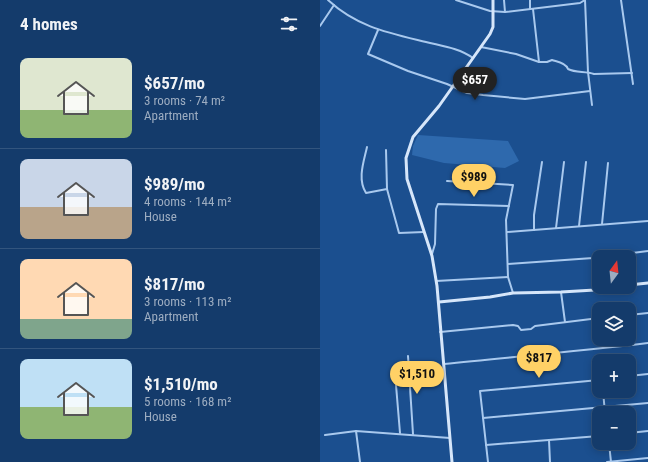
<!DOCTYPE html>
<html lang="en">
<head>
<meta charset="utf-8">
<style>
	:root { --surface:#143b6b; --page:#1d4271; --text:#f1f3f6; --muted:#9dadc1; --line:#33557e; --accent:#ffd166 }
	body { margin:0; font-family:"Roboto Condensed",sans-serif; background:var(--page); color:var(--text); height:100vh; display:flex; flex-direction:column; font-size:15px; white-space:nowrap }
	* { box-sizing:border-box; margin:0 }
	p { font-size:13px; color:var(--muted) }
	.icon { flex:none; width:22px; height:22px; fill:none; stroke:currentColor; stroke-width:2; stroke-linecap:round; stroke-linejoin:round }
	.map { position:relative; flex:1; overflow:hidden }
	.panel { display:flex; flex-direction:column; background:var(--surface); width:320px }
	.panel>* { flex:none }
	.needle { width:26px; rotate:15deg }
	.tools { position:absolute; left:272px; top:250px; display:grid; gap:8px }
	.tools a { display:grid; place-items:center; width:44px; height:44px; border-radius:8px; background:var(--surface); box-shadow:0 2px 10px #0003,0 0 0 1px var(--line); font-size:20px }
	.price { position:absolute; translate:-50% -34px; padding:0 9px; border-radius:14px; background:var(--accent); color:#111; font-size:13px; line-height:26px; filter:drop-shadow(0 1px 2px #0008) }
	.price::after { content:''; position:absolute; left:50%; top:24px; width:12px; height:9px; margin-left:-6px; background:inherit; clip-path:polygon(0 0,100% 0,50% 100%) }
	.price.current { background:#222; color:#fff }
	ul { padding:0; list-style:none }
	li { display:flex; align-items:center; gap:12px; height:100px; padding:0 20px }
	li+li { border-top:1px solid var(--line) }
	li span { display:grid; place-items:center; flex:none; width:112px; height:80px; border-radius:8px; color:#555 }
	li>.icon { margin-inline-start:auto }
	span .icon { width:48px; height:48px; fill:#fffc; stroke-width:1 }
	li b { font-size:17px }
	h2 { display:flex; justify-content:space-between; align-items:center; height:48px; padding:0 20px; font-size:17px }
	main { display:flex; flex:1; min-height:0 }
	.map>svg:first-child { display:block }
	.green { fill:#2e69ad }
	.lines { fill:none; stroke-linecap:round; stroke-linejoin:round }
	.street { stroke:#a9c9ee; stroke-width:2 }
	.secondary { stroke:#d6e6fa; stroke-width:3 }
</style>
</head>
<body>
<main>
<section class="panel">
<h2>4 homes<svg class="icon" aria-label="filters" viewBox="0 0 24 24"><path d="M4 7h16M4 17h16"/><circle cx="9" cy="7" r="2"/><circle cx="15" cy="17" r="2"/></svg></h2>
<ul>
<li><span style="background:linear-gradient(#dfe7d0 65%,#8fb573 0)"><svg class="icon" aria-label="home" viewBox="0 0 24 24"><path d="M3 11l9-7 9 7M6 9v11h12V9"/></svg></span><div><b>$657/mo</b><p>3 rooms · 74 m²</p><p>Apartment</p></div></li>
<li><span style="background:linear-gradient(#c9d6e8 60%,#b9a48a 0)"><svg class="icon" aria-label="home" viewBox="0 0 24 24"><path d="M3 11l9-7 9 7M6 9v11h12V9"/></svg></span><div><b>$989/mo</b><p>4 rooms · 144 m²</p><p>House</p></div></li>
<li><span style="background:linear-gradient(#ffd9b3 75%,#7fa58c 0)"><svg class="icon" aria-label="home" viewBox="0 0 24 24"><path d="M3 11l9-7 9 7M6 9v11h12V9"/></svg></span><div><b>$817/mo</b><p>3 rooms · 113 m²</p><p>Apartment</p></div></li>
<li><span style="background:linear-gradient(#bfe0f5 60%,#8fb573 0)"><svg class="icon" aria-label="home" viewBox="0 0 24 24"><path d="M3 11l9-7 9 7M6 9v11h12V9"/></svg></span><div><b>$1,510/mo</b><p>5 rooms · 168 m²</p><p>House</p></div></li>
</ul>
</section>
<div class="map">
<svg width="328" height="462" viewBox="0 0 328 462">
	<rect width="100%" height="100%" fill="#1b4f8f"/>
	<path class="green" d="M98 135 188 141 199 161 185 168 124 163 92 155 93 146Z"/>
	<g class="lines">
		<g class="street">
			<path d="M8 0C37 27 69 33 106 42 122 46 139 48 153 58"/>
			<path d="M136 0 170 11 185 12 260 3 265 0"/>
			<path d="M184 0 185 12"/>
			<path d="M210 0V9"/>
			<path d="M265 0 268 72 272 105"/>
			<path d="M301 0 313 84"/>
			<path d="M213 9 219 62"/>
			<path d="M0 26 14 5"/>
			<path d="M58 30 48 54 88 71 127 84 147 93 163 95 205 99 270 91"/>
			<path d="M161 47 196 54 219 62H227L232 60C238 62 246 63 248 69 256 73 265 71 274 74L312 73"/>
			<path d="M47 147C44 161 37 179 46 193L67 189"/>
			<path d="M66 150 67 189 79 233 104 232"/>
			<path d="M127 181 193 185 186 220 188 277 193 293"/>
			<path d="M282 224 288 163"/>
			<path d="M259 226 266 162"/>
			<path d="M236 228 244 162"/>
			<path d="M214 230V215L222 162"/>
			<path d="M187 232 328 221"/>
			<path d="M112 254 115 244 116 209 118 204 189 206"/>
			<path d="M273 258 275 290"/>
			<path d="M188 264 273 258 328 251"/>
			<path d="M116 281 188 277"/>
			<path d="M241 292 245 322"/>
			<path d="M309 315 328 313"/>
			<path d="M120 332 193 325 198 326 201 330 211 329 215 326 279 318"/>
			<path d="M88 356 93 434"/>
			<path d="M124 364C192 357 260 351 328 343"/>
			<path d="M309 376 328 374"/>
			<path d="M76 385 80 433"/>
			<path d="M283 391 285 413"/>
			<path d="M163 418 328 403"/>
			<path d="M36 431 40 462"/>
			<path d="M309 433 328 431"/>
			<path d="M5 435 36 431 130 438"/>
			<path d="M229 440 230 462"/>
			<path d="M289 443 291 462"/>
			<path d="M166 445 279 436"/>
			<path d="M168 462 160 391 279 380"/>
			<path d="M287 462 328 458"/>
		</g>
		<g class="secondary">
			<path d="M309 285 328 283"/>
			<path d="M119 302 170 297 193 293 241 292 275 290 298 287"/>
			<path d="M132 462 117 286 112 256 87 179 86 158 93 137 119 106 170 34 173 27V0"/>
		</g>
	</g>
</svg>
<div class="tools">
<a><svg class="needle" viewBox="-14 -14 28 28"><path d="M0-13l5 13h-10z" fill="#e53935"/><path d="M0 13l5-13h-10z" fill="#9dadc1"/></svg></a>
<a><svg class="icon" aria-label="layers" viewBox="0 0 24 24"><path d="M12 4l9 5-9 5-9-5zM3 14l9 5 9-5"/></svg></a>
<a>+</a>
<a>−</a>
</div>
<b class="price current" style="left:155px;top:101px">$657</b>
<b class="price" style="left:154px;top:198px">$989</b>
<b class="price" style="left:219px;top:379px">$817</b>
<b class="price" style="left:97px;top:395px">$1,510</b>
</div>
</main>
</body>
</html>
